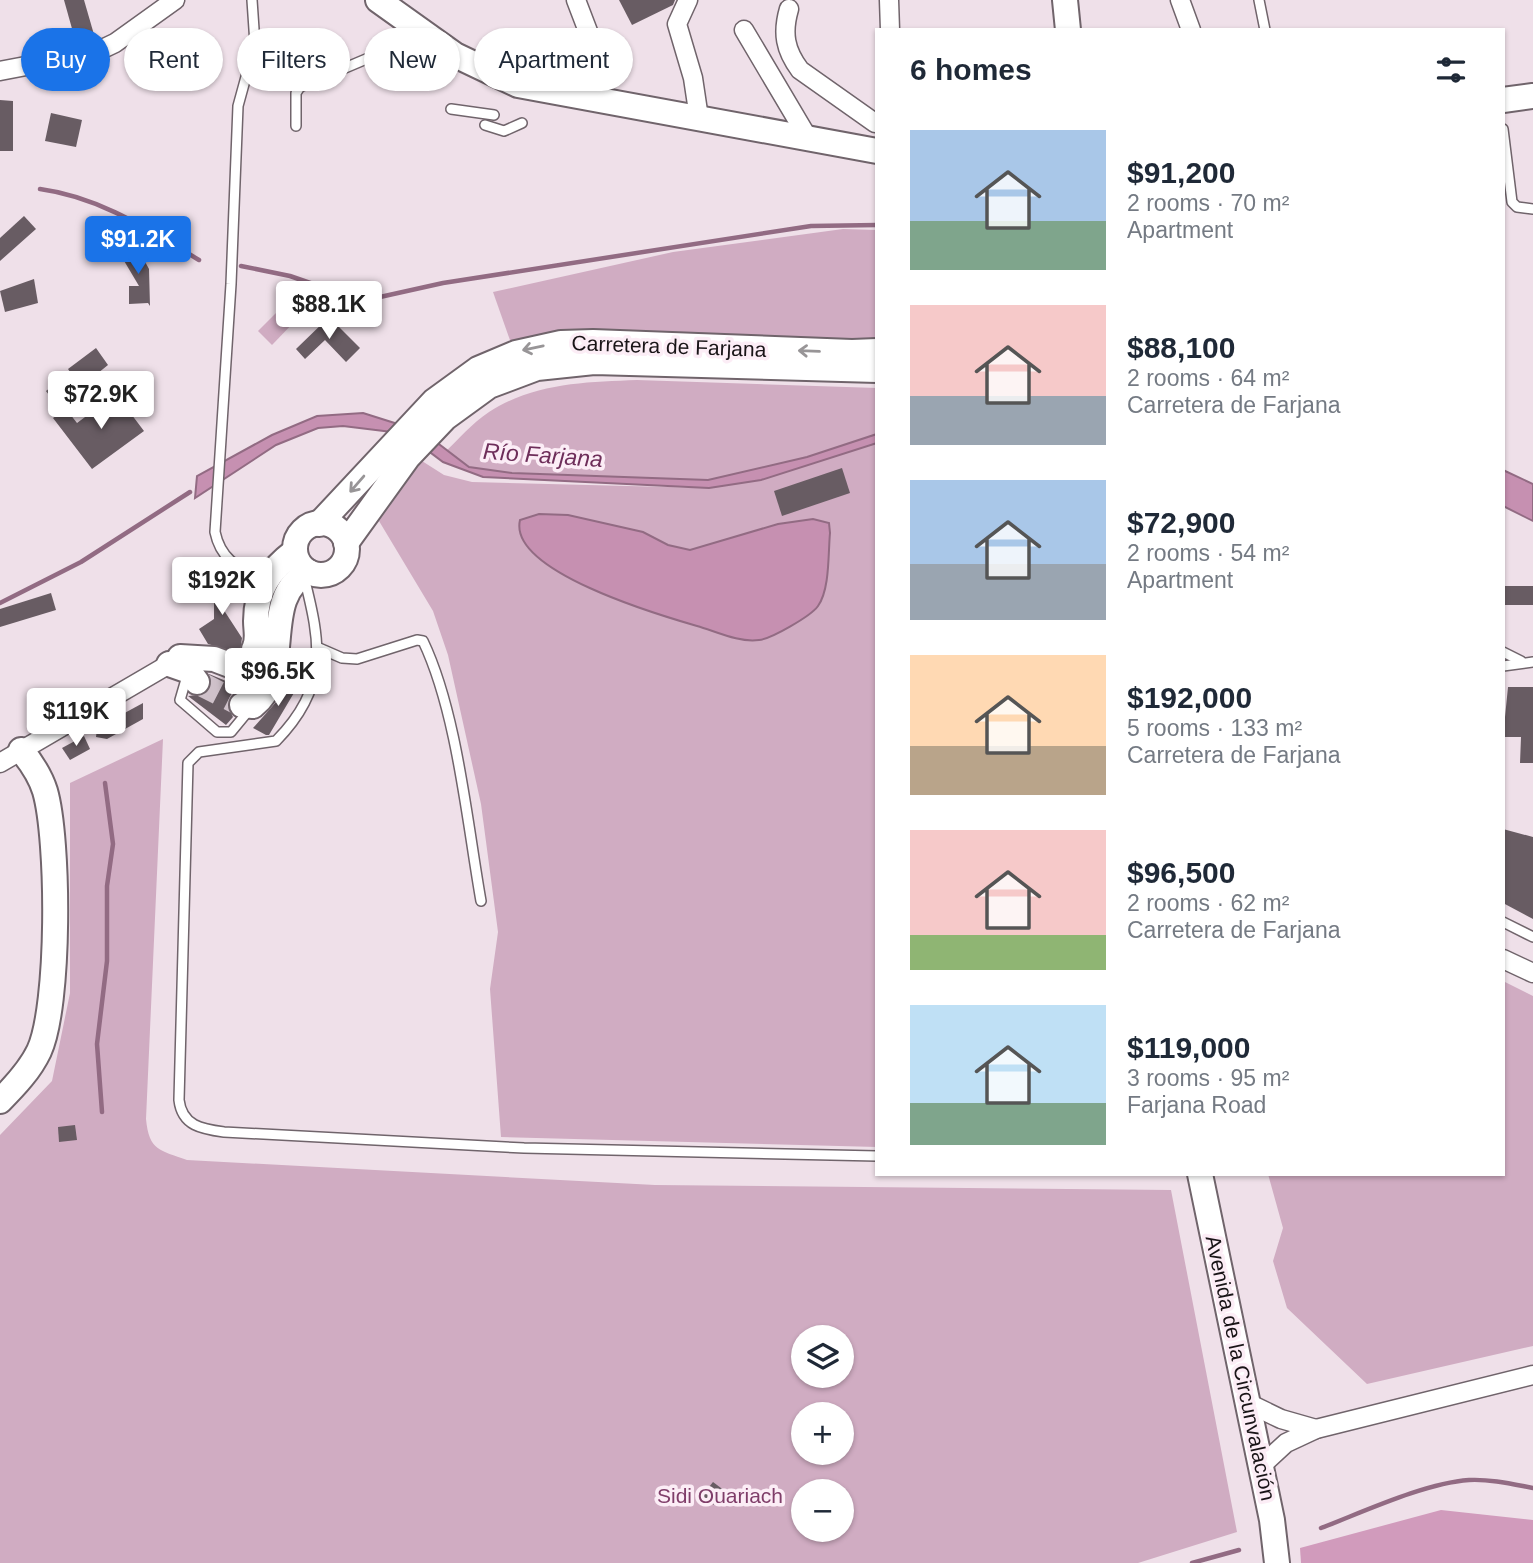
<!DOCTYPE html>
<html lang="en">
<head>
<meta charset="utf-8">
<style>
	:root { --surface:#fff; --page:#f6f6f7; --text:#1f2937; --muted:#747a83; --accent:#1a73e8 }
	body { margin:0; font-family:Arial,sans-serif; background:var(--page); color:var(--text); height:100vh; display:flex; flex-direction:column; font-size:26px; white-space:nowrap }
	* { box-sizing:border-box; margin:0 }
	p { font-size:23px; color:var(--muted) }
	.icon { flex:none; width:38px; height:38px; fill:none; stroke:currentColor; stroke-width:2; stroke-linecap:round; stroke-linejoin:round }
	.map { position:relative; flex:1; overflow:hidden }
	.drawer { position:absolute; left:875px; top:28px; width:630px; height:1148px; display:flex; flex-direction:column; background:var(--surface); border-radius:0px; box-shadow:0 2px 5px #0004 }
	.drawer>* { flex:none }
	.banner { position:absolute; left:21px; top:28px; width:665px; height:63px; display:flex; gap:14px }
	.tools { position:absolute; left:791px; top:1325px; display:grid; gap:14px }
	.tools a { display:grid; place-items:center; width:63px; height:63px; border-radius:50%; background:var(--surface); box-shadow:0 2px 5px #0004; font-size:35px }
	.price { position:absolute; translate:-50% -60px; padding:0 16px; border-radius:7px; background:#fff; color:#222; font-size:23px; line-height:46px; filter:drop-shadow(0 2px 4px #0008) }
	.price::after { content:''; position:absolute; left:50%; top:42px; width:21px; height:16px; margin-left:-10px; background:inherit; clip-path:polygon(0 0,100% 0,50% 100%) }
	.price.current { background:var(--accent); color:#fff }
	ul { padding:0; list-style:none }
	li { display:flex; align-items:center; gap:21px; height:175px; padding:0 35px }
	li span { display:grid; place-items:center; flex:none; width:196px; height:140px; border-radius:0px; color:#555 }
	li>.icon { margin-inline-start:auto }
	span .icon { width:84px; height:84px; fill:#fffc; stroke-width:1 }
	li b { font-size:30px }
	h2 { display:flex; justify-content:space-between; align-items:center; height:84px; padding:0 35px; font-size:30px }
	.tag { padding:0 24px; border-radius:32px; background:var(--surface); box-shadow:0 2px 5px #0004; font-size:24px; line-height:63px }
	.tag.current { background:var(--accent); color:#fff }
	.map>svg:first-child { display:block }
	.green { fill:#d0acc2; fill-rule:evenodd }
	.forest { fill:#d19bbc }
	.water { fill:#c690b1; stroke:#926b83; stroke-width:2 }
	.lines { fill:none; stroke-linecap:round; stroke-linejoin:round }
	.stream { stroke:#926b83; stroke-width:4.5 }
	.building { fill:#685c63 }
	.secondary-tunnel { stroke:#cfc1ca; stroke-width:24; stroke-dasharray:24 12; stroke-linecap:butt }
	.lane-casing { stroke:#70646b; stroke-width:12 }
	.street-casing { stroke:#70646b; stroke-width:21 }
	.secondary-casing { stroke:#70646b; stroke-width:28 }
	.lane { stroke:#fff; stroke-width:9 }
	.street { stroke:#fff; stroke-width:18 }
	.secondary { stroke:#fff; stroke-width:24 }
	.oneway { stroke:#989597 }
	.labels { text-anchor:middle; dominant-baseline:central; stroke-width:7; stroke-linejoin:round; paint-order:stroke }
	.street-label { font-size:21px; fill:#191417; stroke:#fcedf6 }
	.park-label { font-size:21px; fill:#7f3d69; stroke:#fcedf6 }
	.water-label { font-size:23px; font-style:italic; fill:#6e2e5a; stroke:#fcedf6 }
</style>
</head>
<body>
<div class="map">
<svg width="1533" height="1563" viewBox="0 0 1533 1563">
	<rect width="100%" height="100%" fill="#efe0e9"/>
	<g class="green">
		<path d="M843 229 877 230V342L511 343 493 292 673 252Z"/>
		<path d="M283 306 297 319 272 345 258 331Z"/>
		<path d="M637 380 877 388V434L764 471 708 480 495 472 469 467 444 453C458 440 472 423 489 412 534 383 585 382 637 380Z"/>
		<path d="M877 443V1147L501 1137 490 989 498 932 481 804 448 655 433 611 379 521 422 461 444 475 472 482 709 488 761 480Z"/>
		<path d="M163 739 146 1119C149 1151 160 1150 187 1160L655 1185 1171 1190 1237 1532 1138 1563H0V1135L52 1081 70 993V783ZM803 1337H842V1376H803ZM803 1414H842V1452H803ZM803 1491H842V1530H803Z"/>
		<path d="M1503 981 1533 996V1346L1367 1384 1287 1308 1273 1261 1283 1228 1268 1174H1503Z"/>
	</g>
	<path class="forest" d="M1441 1510 1533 1520V1563H1301L1300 1548Z"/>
	<g class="water">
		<path d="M363 413 423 432 469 467 512 473 708 480 807 457 877 434V443L761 480 709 488 483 477 443 462 415 441 392 432 343 426 318 428 276 445 195 498 197 476 272 435 317 416Z"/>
		<path d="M1503 470 1533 484V521L1503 506Z"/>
		<path d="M539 514 568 515 643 532 668 545 690 550 778 524 813 519 829 523 830 533C828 554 830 589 818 606 811 616 771 639 759 640 739 643 715 631 697 626 659 615 508 571 520 520Z"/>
	</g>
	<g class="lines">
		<g class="stream">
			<path d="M40 189C100 197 149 230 199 260"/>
			<path d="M241 266 290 276 362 301 443 283 811 226 877 225"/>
			<path d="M0 603 81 562 190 492"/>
			<path d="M102 1112 97 1044 107 961V886L113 844 105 783"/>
			<path d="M1321 1528C1363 1512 1425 1483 1469 1480 1491 1479 1512 1484 1533 1488"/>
			<path d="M1192 1563 1239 1550"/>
		</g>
	</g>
	<g class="building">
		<path d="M64 0H84L95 38 76 43Z"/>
		<path d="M619 0H675L673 5 632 25Z"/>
		<path d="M0 100 13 101V151H0Z"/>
		<path d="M51 113 82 120 76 147 45 141Z"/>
		<path d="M24 216 36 229 0 261V238Z"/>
		<path d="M136 245 149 269 150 306 148 303 129 304V286H139L120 254Z"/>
		<path d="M34 279 38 303 5 312 0 291Z"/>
		<path d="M329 317 360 348 346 362 325 340 305 359 296 349Z"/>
		<path d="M96 348 108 365 57 406 46 391 70 372 68 369Z"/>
		<path d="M116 394 144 431 92 469 53 418 66 409 77 423Z"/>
		<path d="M842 468 850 493 782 516 774 491Z"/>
		<path d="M227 566 239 581 216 598 242 638 240 653 208 644 199 629 214 619V576Z"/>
		<rect x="1503" y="586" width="30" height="19"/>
		<path d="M51 593 56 610 0 627V609Z"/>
		<path d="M209 674 248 690 236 691 230 697 227 704 233 717 226 725 188 696 206 694 211 687Z"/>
		<path d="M290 676 301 681 269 735H266L253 728 277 701Z"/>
		<path d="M1508 687H1533V763H1520L1521 737H1503Z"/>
		<path d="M143 703V719L107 739 96 737 97 728Z"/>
		<path d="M84 736 90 749 70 760 62 748Z"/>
		<path d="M1503 829 1533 837V919L1503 903Z"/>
		<path d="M75 1125 77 1140 59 1142 58 1127Z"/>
		<path d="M713 1482 725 1491 714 1505 702 1496Z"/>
	</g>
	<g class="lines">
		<path class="secondary-tunnel" d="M197 682 242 705"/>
		<g class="lane-casing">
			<g id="lane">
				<path d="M252 0 255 44 238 106 231 284 215 532C221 561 240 568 264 581"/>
				<path d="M1259 0 1265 30"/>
				<path d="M451 109 494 115"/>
				<path d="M485 125 504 131 522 123"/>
				<path d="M296 126V93L300 87 397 46 418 32"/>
				<path d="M1503 129 1512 202 1517 207 1533 209"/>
				<path d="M304 577C321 644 329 687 276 741L199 752 188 763 179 1100C182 1126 202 1129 224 1132L524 1148 877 1156"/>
				<path d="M319 648 342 658 357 659 417 640 423 641C457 712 467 822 481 901"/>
				<path d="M1503 652 1521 661"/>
				<path d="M1503 666 1533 662"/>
				<path d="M187 676 180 700 217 732H231L250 709"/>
				<path d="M1503 922 1533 937"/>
			</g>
		</g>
		<g class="street-casing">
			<g id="street">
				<path d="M576 0 594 47 601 102"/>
				<path d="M688 0 677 24 693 78 699 118"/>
				<path d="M889 0 890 30"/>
				<path d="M1180 0 1191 30"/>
				<path d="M789 9C782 33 785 50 800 70L875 123"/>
				<path d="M744 30 808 138"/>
				<path d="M0 71 94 53 115 43 175 0"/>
				<path d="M0 763 178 659"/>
				<path d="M1503 959 1533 973"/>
				<path d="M1246 1402 1281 1419 1316 1429"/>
				<path d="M1261 1466 1286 1443 1316 1429 1533 1375"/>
			</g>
		</g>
		<g class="secondary-casing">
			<g id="secondary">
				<path d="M378 0 455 55 518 85 877 151"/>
				<path d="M1065 0 1068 30"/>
				<path d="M1503 100 1533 96"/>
				<circle cx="321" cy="549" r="26"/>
				<path d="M319 524 434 401 478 369 516 353 561 343 593 342 852 352 877 351"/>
				<path d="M346 543 408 457 445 418 489 386 537 368 594 362 877 370"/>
				<path d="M254 649C259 640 256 631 256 621 256 589 270 570 295 551"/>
				<path d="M180 657 214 659 235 667"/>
				<path d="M169 664 189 671 197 682"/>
				<path d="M242 705 253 706C296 673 258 597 309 572"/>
				<path d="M0 1101C15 1086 30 1070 39 1051 60 1006 59 839 45 791 40 775 31 762 21 750"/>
				<path d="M1200 1174 1272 1520 1277 1563"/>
			</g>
		</g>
		<use href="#lane" class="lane"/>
		<use href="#street" class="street"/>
		<use href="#secondary" class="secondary"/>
	</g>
	<defs><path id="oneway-shaft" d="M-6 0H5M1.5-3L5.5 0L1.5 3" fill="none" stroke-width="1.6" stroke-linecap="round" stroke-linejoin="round" transform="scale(1.75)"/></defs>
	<g class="oneway">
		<use href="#oneway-shaft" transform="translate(533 348) rotate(168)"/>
		<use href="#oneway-shaft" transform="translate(809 351) rotate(-178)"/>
		<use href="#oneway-shaft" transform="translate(357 484) rotate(131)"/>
	</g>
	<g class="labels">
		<g class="street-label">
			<text transform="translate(669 346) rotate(2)">Carretera de Farjana</text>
			<text transform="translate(1241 1368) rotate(78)">Avenida de la Circunvalación</text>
		</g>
		<g class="park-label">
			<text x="720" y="1495">Sidi Ouariach</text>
		</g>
		<g class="water-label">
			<text transform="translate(543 455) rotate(4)">Río Farjana</text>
		</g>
	</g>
</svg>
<div class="tools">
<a><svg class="icon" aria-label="layers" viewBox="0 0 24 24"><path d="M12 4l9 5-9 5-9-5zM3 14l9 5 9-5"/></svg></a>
<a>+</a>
<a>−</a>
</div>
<b class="price current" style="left:138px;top:276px">$91.2K</b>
<b class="price" style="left:329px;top:341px">$88.1K</b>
<b class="price" style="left:101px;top:431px">$72.9K</b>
<b class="price" style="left:222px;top:617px">$192K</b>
<b class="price" style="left:278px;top:708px">$96.5K</b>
<b class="price" style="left:76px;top:748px">$119K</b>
<div class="banner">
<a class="tag current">Buy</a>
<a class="tag">Rent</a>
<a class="tag">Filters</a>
<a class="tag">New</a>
<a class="tag">Apartment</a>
</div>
<section class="drawer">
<h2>6 homes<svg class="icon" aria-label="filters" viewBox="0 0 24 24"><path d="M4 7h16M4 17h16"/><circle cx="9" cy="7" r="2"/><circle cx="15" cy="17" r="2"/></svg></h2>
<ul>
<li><span style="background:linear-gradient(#a9c7e8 65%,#7fa58c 0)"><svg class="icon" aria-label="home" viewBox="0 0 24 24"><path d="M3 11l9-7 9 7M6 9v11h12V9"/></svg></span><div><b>$91,200</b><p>2 rooms · 70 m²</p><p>Apartment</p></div></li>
<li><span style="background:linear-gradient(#f6c9c9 65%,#9aa5b1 0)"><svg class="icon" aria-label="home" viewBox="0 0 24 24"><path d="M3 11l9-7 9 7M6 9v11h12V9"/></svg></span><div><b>$88,100</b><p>2 rooms · 64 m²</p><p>Carretera de Farjana</p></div></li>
<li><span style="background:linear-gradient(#a9c7e8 60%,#9aa5b1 0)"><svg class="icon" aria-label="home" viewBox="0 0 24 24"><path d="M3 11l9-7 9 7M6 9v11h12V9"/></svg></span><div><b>$72,900</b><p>2 rooms · 54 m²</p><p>Apartment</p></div></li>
<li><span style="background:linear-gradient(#ffd9b3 65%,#b9a48a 0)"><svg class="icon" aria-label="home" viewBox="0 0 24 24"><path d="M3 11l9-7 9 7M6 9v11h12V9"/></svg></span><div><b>$192,000</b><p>5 rooms · 133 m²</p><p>Carretera de Farjana</p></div></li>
<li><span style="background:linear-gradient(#f6c9c9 75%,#8fb573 0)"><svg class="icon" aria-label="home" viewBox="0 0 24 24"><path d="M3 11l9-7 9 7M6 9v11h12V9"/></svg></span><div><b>$96,500</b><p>2 rooms · 62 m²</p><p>Carretera de Farjana</p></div></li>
<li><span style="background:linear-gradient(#bfe0f5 70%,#7fa58c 0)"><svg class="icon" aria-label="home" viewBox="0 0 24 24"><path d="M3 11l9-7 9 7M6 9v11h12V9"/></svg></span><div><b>$119,000</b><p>3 rooms · 95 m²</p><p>Farjana Road</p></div></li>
</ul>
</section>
</div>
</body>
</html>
